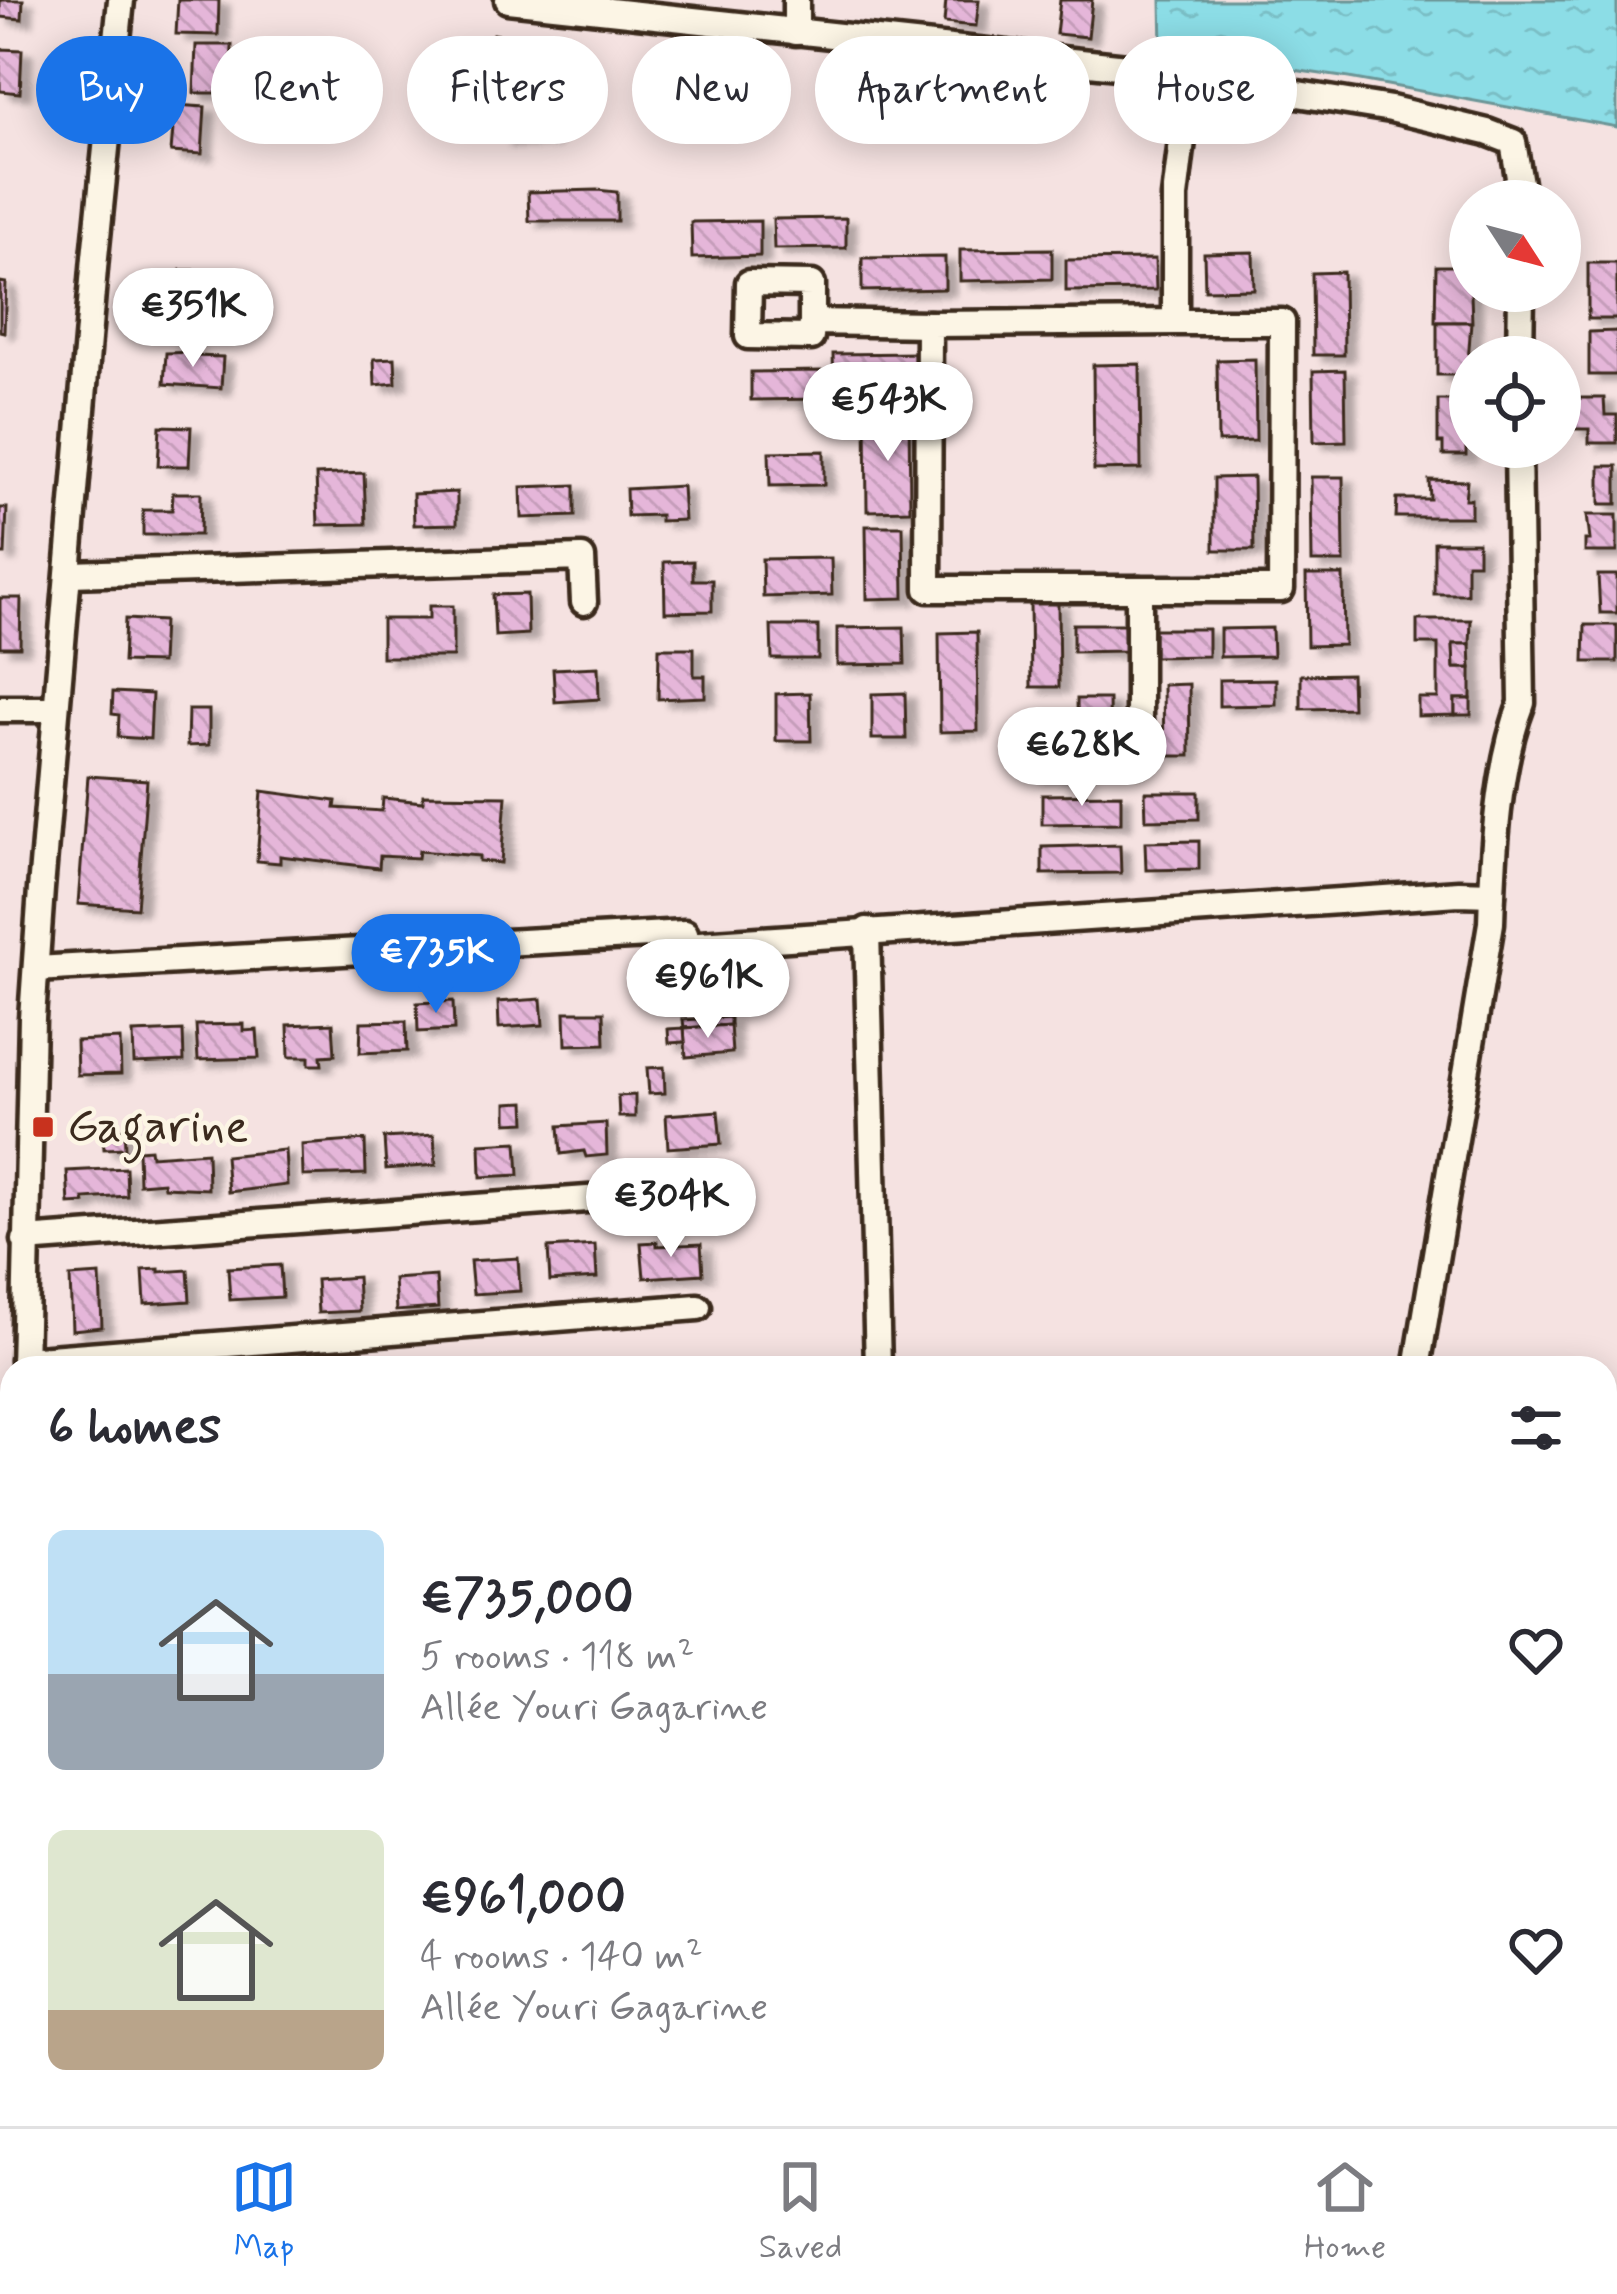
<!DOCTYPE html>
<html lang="en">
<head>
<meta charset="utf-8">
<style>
	:root { --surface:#fff; --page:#f7f7f7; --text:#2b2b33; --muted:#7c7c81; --line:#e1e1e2; --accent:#1a73e8 }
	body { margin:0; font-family:Mynerve,sans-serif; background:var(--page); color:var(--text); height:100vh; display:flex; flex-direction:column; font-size:45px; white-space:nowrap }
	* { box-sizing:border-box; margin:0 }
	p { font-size:39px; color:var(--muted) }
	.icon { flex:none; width:66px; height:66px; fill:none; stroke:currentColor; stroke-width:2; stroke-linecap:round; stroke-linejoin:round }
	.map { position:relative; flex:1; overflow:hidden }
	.drawer { position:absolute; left:0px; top:1356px; width:1617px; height:771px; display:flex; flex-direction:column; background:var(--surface); border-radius:36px 36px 0 0; box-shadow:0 6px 30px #0003 }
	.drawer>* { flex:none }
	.hud { position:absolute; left:36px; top:36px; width:1545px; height:108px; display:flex; gap:24px }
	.needle { width:78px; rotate:126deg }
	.controls { position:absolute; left:1449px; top:180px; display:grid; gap:24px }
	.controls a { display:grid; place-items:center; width:132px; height:132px; border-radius:50%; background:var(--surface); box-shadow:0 6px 30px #0003; font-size:60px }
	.price { position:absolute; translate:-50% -102px; padding:0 27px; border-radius:42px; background:#fff; color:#222; font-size:39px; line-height:78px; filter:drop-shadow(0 3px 6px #0008) }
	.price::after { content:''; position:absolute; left:50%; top:72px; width:36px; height:27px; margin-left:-18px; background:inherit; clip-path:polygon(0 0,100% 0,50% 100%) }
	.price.current { background:var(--accent); color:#fff }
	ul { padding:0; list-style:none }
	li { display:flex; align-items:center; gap:36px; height:300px; padding:0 48px }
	li span { display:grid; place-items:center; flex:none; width:336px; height:240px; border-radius:18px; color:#555 }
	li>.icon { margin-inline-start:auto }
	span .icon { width:144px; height:144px; fill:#fffc; stroke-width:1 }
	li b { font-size:51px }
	h2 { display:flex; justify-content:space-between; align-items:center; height:144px; padding:0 48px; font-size:51px }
	.tag { padding:0 42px; border-radius:54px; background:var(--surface); box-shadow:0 6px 30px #0003; font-size:42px; line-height:108px }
	.tag.current { background:var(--accent); color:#fff }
	.tab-bar { display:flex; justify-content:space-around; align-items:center; height:168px; border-top:3px solid var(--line); background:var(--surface); font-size:33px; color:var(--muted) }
	.tab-bar a { display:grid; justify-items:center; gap:6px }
	.tab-bar .current { color:var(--accent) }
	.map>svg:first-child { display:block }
	.green { fill:url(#green-dots); stroke:#78835b; stroke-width:3 }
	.water { fill:url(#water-ripples); stroke:#6c9596; stroke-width:3 }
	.building { fill:url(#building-back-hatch); stroke:#3b2a1e; stroke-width:3; filter:url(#shadow) }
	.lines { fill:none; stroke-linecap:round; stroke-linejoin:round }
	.lane-casing { stroke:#3b2a1e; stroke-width:21 }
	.street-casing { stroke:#3b2a1e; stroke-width:33 }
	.lane { stroke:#fcf5e5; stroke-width:12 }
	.street { stroke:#fcf5e5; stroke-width:24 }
	.poi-dot { fill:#c8321e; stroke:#fcf5e5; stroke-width:4.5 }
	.labels { text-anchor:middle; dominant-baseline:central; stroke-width:9; stroke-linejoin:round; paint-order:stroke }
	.poi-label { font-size:48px; fill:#3b2a1e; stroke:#fcf5e5; text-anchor:start }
</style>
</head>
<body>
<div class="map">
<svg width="1617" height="2126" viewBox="0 0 1617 2126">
	<defs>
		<pattern id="green-dots" width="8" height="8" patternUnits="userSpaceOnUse" patternTransform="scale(3)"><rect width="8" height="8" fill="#b4dc98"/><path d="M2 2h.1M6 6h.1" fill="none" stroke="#9cbd83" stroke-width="1.8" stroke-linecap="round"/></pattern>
		<pattern id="water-ripples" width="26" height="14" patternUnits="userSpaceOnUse" patternTransform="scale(3)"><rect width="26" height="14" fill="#8cdde6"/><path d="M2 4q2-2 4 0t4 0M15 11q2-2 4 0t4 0" fill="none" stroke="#7abec5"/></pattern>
		<pattern id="building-back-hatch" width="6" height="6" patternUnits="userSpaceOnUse" patternTransform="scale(3)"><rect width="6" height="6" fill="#e5b6d9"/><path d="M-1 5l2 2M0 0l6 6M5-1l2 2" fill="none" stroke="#c59dba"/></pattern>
		<filter id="shadow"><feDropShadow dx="10" dy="6" stdDeviation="3" flood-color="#0004"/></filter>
	</defs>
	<rect width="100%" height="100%" fill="#f5e2e1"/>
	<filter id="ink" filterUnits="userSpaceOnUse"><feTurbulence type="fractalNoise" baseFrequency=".00833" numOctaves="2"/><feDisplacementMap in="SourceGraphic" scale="24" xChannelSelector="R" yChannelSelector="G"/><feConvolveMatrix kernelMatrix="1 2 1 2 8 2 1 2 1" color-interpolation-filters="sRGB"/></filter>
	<g filter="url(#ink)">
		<path class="green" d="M1617 2112V2126H1356Z"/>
		<path class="water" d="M1161 0H1617V127L1349 78 1162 51Z"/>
		<g class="building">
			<path d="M0 0H23L22 19 0 17Z"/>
			<path d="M178 0H219L218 35 176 34Z"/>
			<path d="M946 0H979L976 26 944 23Z"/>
			<path d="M1060 0H1092L1088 37 1056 34Z"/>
			<path d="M493 34 546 40 543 71 478 64 480 46H492Z"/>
			<path d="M196 45H232L231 93H194Z"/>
			<path d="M0 49 22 50 20 93 0 91Z"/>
			<path d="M175 105 205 107 202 154 171 152Z"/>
			<path d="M501 110H550V139L502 140Z"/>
			<path d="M597 190 617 192V221H529L528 192Z"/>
			<path d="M846 218V248L774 249 773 219Z"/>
			<path d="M760 221V256L692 258 691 222Z"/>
			<path d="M1052 249V279L960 281V250Z"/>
			<path d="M1253 252 1254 289 1205 290 1204 253Z"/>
			<path d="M945 257V289L862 291V258Z"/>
			<path d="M1155 259 1156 290 1066 291V260Z"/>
			<rect x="1588" y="263" width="29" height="56"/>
			<path d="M1436 266H1470L1472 322H1435Z"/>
			<path d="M181 270H213V319L143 321 144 293 181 292Z"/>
			<path d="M1343 272 1344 355H1313L1312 273Z"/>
			<path d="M0 282 6 283 4 332 0 331Z"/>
			<path d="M1437 322H1471L1467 375H1437Z"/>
			<path d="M1617 331V375H1589V332Z"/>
			<path d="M195 352 194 356 223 357 221 388 164 384 166 353Z"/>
			<path d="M921 353V385L834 386 833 354Z"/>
			<path d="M395 358 396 383 375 385 374 359Z"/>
			<path d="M1255 359 1256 441 1218 442 1217 360Z"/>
			<path d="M1140 364 1141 469 1094 470 1093 365Z"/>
			<path d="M1345 370 1346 441 1314 442 1313 371Z"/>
			<path d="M822 371V399L751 400V372Z"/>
			<path d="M1573 398H1604L1605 415H1617V443H1589V429H1573Z"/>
			<path d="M1438 400H1470V443H1466V455H1443V443H1438Z"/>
			<path d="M909 416 910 510 867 511 866 417Z"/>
			<path d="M160 426 191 427 189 466H158Z"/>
			<path d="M824 451V485L770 486 769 452Z"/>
			<rect x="1600" y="466" width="17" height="38"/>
			<path d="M364 473 366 524 318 525 316 475Z"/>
			<path d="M1253 477 1254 550H1214V478Z"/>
			<path d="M1311 477H1343L1344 562H1312Z"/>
			<path d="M1429 480 1467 481 1465 499H1471V517H1396L1397 499H1430Z"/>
			<path d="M575 485V516L522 518 521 487Z"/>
			<path d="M682 486 684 520 660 521V515L627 516 626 489Z"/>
			<path d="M457 492V524L414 525 413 494Z"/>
			<path d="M173 493H201L200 535H143V510H172Z"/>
			<path d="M0 508H7L5 554H0Z"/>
			<path d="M1587 515H1617V552H1585V540H1590Z"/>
			<path d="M866 526H903L904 598 867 599Z"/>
			<path d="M1434 542H1478V563H1467V594H1434Z"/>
			<path d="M831 558 832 595 763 597 762 559Z"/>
			<path d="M693 561V580H712V611L665 612 664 562Z"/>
			<path d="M1306 575H1343L1344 645 1307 646Z"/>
			<path d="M1598 575H1617V613H1600Z"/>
			<path d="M527 594 528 634 495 636 493 595Z"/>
			<path d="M0 598H21L20 647H0Z"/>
			<path d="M1030 602H1058L1059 687H1031Z"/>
			<path d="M429 606H453V657H382V619H429Z"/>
			<path d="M125 619 163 621 161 663 123 662Z"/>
			<path d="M1417 620H1471L1470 644H1453L1454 668H1471V699H1455V715L1418 716V698H1438V644H1417Z"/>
			<path d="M1073 624H1124L1125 651 1073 652Z"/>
			<path d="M1585 625H1617V662H1584Z"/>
			<path d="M771 626H818V659H772Z"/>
			<path d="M904 627 905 664 837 665V628Z"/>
			<path d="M1272 628 1273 656 1220 657V629Z"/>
			<path d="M1154 629H1208V656L1154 657Z"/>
			<path d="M977 632 978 731 940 732 939 633Z"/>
			<path d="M1453 644H1470L1471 668H1454Z"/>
			<path d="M659 648H694V676H705V697L658 699Z"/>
			<path d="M598 667 599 699 555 702 553 669Z"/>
			<path d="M1351 674 1352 708 1301 709V675Z"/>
			<path d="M1276 679V705L1219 706V680Z"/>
			<path d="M1189 684 1190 756H1164L1163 685Z"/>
			<path d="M113 692 152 694 150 739 118 737 119 715 112 714Z"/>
			<path d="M810 693 811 741H776V694Z"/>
			<path d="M905 693 906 739H872V694Z"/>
			<path d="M1077 699H1109L1110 754H1078Z"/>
			<rect x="1455" y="699" width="16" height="16"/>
			<path d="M188 710H209V745L187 746Z"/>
			<path d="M1031 723H1061L1062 775H1031Z"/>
			<path d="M88 776 147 780 137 908 78 904Z"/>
			<path d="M262 791 336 801 335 808 382 811 383 798 423 802V795L506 796 501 863 479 861V856L419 851 418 858 380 856 379 868 280 856V863L257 861Z"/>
			<path d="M1145 792H1199V819L1146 820Z"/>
			<path d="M1121 794V823L1042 824V795Z"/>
			<path d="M1199 841V869L1146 870 1145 842Z"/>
			<path d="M1120 845 1121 873 1042 874V847Z"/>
			<path d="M541 999 543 1025 499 1028 498 1002Z"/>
			<path d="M453 1001 454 1030 418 1032 417 1003Z"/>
			<path d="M565 1012H604L605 1044 566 1045Z"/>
			<path d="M730 1017V1025L684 1028 683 1020Z"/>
			<path d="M406 1021 407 1051 360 1053 361 1022Z"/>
			<path d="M333 1023 335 1055 321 1056 322 1065H309V1057H289L288 1025Z"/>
			<path d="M244 1024V1031L257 1030 259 1058 198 1060 196 1025Z"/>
			<path d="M730 1025 732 1053 686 1057 684 1028Z"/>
			<path d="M684 1028 685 1042 669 1043 668 1029Z"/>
			<path d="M183 1031 184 1061 134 1063 133 1033Z"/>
			<path d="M120 1039 121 1074 77 1075 76 1041Z"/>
			<path d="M664 1067 665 1093 649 1094 647 1068Z"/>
			<path d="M635 1095V1117H619L618 1096Z"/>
			<path d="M525 1102 526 1122 507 1123V1103Z"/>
			<path d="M718 1111 721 1144 668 1148 666 1115Z"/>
			<path d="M606 1123 607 1155 586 1157 584 1151 561 1154 559 1126Z"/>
			<path d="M124 1128 125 1148 104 1149 102 1129Z"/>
			<path d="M434 1135 436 1165 386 1169 384 1138Z"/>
			<path d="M365 1140 366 1174 303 1176 302 1145Z"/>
			<path d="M517 1142 519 1175 481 1177 480 1144Z"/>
			<path d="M150 1149 151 1156 207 1152 208 1189 164 1187 163 1182 139 1184 138 1150Z"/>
			<path d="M285 1150 287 1185 228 1192 225 1156Z"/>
			<path d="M126 1168 127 1196 84 1199 85 1203 69 1204 67 1171Z"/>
			<path d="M657 1242V1246L701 1244 703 1274 644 1278 641 1243Z"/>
			<path d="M595 1245 597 1278 550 1281 548 1248Z"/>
			<path d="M518 1258 520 1291 473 1294 470 1261Z"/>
			<path d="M280 1265 282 1297 230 1300 228 1268Z"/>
			<path d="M159 1269V1272L188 1270 190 1301 145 1304 143 1270Z"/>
			<path d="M100 1275 102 1327 72 1330 70 1277Z"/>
			<path d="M436 1276 438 1308 396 1311 394 1279Z"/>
			<path d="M357 1277 359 1311 318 1313 316 1280Z"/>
			<path d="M82 2115H120V2126H83Z"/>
			<path d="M253 2115H299L300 2126H254Z"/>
			<rect x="328" y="2115" width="48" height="11"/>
			<path d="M418 2115H452L453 2126H418Z"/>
			<rect x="522" y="2115" width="29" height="11"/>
		</g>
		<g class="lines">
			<g class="lane-casing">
				<path id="lane" d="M585 2115 586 2126"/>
			</g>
			<g class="street-casing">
				<g id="street">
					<path d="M508 0 1136 68 1391 109 1487 132 1513 142 1523 201"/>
					<path d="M796 32V0"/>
					<path d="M812 322 811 337 748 336 749 283 812 284V322L929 324"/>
					<path d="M1175 322H1282L1281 589H928L929 324 1175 322V197L1190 76"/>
					<path d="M1520 357 1521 291"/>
					<path d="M71 574 582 558 584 602"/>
					<path d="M0 709H56"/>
					<path d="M1139 762V589"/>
					<path d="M867 930 878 1368"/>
					<path d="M685 945 1459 893 1492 894"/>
					<path d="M36 969 685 933V966"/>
					<path d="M25 1240 655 1194"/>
					<path d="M24 1360 698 1307"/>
					<path d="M24 1368 32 1018 41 889 95 257 121 0"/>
					<path d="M1417 1368 1491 923C1493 855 1497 767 1522 703L1518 447"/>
					<path d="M0 1558 12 1544"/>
					<path d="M483 2115V2126"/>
					<path d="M8 2126 12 1751"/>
				</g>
			</g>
			<use href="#lane" class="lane"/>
			<use href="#street" class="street"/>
		</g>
	</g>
	<rect class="poi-dot" x="31" y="1115" width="24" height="24" rx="6"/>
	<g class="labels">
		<g class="poi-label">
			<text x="67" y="1127">Gagarine</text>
		</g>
	</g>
</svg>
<div class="controls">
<a><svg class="needle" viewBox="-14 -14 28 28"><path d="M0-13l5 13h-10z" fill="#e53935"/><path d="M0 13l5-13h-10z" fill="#7c7c81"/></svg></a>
<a><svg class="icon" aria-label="locate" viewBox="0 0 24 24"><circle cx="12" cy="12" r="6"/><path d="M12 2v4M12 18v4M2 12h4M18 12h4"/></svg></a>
</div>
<b class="price" style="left:193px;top:370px">€351K</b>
<b class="price" style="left:888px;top:464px">€543K</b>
<b class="price" style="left:1082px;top:809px">€628K</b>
<b class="price current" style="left:436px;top:1016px">€735K</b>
<b class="price" style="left:708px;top:1041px">€961K</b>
<b class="price" style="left:671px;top:1260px">€304K</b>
<div class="hud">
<a class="tag current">Buy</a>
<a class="tag">Rent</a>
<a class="tag">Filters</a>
<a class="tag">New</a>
<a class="tag">Apartment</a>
<a class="tag">House</a>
</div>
<section class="drawer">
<h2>6 homes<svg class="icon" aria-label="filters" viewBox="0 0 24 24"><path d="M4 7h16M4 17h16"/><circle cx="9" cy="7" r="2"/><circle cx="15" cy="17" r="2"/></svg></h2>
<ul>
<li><span style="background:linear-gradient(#bfe0f5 60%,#9aa5b1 0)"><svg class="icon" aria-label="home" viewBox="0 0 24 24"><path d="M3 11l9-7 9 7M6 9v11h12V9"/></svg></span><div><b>€735,000</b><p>5 rooms · 118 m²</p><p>Allée Youri Gagarine</p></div><svg class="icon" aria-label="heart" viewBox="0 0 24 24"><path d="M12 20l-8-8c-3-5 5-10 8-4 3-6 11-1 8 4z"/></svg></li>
<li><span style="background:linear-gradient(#dfe7d0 75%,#b9a48a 0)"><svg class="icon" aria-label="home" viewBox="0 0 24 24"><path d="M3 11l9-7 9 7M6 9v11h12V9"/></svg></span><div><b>€961,000</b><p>4 rooms · 140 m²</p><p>Allée Youri Gagarine</p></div><svg class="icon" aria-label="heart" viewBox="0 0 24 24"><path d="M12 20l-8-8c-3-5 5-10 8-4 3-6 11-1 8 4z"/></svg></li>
</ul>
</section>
</div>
<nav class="tab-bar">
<a class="current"><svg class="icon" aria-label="map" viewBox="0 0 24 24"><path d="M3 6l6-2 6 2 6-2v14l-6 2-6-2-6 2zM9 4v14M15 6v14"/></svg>Map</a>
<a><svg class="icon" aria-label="saved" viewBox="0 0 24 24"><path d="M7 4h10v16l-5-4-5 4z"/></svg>Saved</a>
<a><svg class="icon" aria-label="home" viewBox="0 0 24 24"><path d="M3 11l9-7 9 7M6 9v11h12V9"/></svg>Home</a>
</nav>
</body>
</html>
